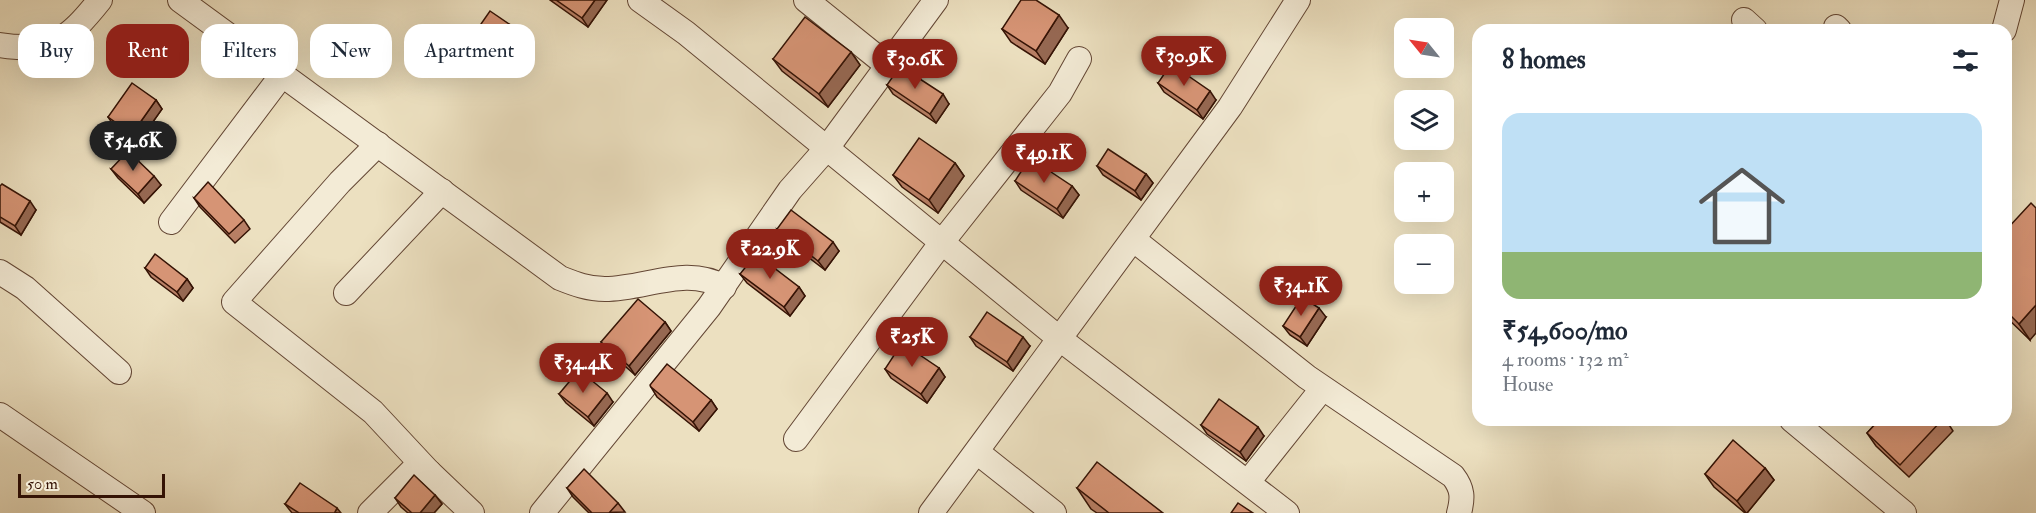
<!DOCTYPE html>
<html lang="en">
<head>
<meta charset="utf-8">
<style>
	:root { --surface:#fff; --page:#f2f2f3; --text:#1f2937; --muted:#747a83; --accent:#8f2418 }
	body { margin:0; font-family:"IM FELL Double Pica",serif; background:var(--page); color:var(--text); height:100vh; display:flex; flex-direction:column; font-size:22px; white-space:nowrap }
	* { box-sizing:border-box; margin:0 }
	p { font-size:20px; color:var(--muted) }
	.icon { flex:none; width:33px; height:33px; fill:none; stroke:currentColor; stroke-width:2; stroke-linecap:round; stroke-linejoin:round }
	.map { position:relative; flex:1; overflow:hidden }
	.drawer { position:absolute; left:1472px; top:24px; width:540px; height:402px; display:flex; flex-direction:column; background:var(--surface); border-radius:18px; box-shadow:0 6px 24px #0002 }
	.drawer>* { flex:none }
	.banner { position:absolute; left:18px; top:24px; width:570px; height:54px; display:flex; gap:12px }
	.needle { width:39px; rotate:300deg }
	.controls { position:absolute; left:1394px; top:18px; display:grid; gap:12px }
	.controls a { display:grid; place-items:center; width:60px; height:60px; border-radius:12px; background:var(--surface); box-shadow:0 6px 24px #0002; font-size:30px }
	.scale { position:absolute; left:18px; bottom:15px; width:147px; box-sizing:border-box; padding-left:6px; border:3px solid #351305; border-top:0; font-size:16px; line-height:21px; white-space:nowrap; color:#351305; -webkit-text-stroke:4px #f3ebd6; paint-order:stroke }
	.price { position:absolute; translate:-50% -51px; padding:0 14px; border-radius:21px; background:var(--accent); color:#fff; font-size:20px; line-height:39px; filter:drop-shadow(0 2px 3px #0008) }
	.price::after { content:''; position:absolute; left:50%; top:36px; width:18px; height:14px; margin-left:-9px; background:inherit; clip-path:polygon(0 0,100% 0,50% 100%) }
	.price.on { background:#222; color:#fff }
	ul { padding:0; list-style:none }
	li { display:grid; align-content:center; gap:12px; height:318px; padding:0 30px }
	li span { display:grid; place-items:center; height:186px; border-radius:18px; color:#555 }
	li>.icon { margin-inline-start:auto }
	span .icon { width:108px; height:108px; fill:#fffc; stroke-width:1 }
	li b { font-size:26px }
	h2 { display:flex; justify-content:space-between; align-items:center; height:72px; padding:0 30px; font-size:26px }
	.tag { padding:0 21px; border-radius:18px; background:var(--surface); box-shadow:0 6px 24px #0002; font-size:21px; line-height:54px }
	.tag.on { background:var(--accent); color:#fff }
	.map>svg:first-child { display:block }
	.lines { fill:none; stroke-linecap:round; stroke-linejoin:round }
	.minor-casing { stroke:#634634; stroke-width:26 }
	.minor { stroke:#f3ebd6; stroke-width:24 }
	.wall { fill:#b87f65; stroke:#351305; stroke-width:1.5 }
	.shaded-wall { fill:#966852; stroke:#351305; stroke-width:1.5 }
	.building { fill:#d69475; stroke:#351305; stroke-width:1.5 }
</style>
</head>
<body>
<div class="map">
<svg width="2036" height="513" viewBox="0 0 2036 513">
	<rect width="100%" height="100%" fill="#ece0c0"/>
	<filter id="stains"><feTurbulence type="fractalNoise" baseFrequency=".00333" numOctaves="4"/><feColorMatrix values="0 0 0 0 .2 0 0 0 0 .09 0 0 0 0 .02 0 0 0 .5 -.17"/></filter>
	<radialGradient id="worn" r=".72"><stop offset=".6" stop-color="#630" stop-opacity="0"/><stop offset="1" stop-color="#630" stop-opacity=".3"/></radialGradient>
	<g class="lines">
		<g class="minor-casing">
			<g id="minor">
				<path d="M180 0 560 278C575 284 588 289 605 289 646 289 686 265 724 287"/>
				<path d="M640 0 686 33 1060 339 1287 513"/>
				<path d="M806 0 888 66"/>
				<path d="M1744 20 1755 30"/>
				<path d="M1836 27 1839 30"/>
				<path d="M2004 30 2012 0"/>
				<path d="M0 45C52 53 68 40 100 0"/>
				<path d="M378 144 340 182 234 302 373 412 429 472"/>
				<path d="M171 222 282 75"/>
				<path d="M1134 240 1307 377 1453 476C1463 489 1463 498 1459 513"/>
				<path d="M0 272 25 288 119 372"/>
				<path d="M346 293 442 191"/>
				<path d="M0 415 143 513"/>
				<path d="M1792 420 1904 513"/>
				<path d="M796 439 942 242 1060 93 1079 59"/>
				<path d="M977 452 1054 513"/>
				<path d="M1248 482 1322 389"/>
				<path d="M370 513 413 470 420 467 429 472 472 513"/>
				<path d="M542 513 709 307 790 190 827 148 936 0"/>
				<path d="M931 513 1230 107 1298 0"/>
			</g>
		</g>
		<use href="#minor" class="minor"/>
	</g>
	<g class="wall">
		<path d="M550 0H607L588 27Z"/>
		<path d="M512 26 518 35 502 58 480 43 474 34Z"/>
		<path d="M1068 28 1045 64 1011 42 1002 29Z"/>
		<path d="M851 52 860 65 828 107 782 71 773 59Z"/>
		<path d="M1158 83 1216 100 1203 119 1164 92Z"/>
		<path d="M887 85 949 104 936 123 893 94Z"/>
		<path d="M156 100 162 109 138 143 114 126 108 117Z"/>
		<path d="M955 163 964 176 938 213 902 187 893 175Z"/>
		<path d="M1097 166 1146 174 1153 183 1141 200 1103 175Z"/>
		<path d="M111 169 161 185 144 203 118 178Z"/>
		<path d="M1015 181 1072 186 1079 195 1063 218 1021 190Z"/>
		<path d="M0 186 36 210 21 235 0 222Z"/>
		<path d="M194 198 244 220 250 229 235 243 200 207Z"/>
		<path d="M777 229 839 251 825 270 783 238Z"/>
		<path d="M2006 230 2030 340 2006 317Z"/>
		<path d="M145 268 187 279 193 288 183 301 151 277Z"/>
		<path d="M740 274 799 287 805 296 790 316 747 283Z"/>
		<path d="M1326 317 1307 346 1290 335 1283 326Z"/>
		<path d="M665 322 671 331 635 375 608 351 601 342Z"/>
		<path d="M970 337 1030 346 1013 371 976 346Z"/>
		<path d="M939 368 945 377 927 403 891 378 885 369Z"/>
		<path d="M651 387 711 400 717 409 699 431 657 397Z"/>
		<path d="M559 394 613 402 594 426 566 403Z"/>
		<path d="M1879 420H1946L1953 431 1909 477 1876 446 1867 433Z"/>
		<path d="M1201 425 1264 436 1246 461 1207 434Z"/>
		<path d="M1765 468 1774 480 1747 513H1745L1714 487 1705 474Z"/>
		<path d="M567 488 618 503 625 512 589 513 573 497Z"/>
		<path d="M1077 488 1163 513H1097L1091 509Z"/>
		<path d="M435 495 442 504 434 513H408L401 507 395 498Z"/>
		<path d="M285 504 341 513H292Z"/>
	</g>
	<g class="shaded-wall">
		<path d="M595 0H607L588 27 582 18Z"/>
		<path d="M1059 15 1068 28 1045 64 1036 51Z"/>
		<path d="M512 26 518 35 502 58 495 49Z"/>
		<path d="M851 52 860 65 828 107 819 94Z"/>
		<path d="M1210 91 1216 100 1203 119 1197 110Z"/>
		<path d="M943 94 949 104 936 123 930 114Z"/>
		<path d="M156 100 162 109 138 143 132 134Z"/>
		<path d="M955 163 964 176 938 213 929 200Z"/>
		<path d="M1146 174 1153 183 1141 200 1135 191Z"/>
		<path d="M154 176 161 185 144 203 138 194Z"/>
		<path d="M1072 186 1079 195 1063 218 1057 209Z"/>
		<path d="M30 201 36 210 21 235 15 226Z"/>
		<path d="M833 242 839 251 825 270 818 261Z"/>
		<path d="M187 279 193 288 183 301 177 292Z"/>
		<path d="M799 287 805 296 790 316 784 307Z"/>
		<path d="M2036 305V333L2030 340 2019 324Z"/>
		<path d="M1319 308 1326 317 1307 346 1300 337Z"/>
		<path d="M665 322 671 331 635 375 629 366Z"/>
		<path d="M1023 337 1030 346 1013 371 1007 362Z"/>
		<path d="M939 368 945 377 927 403 921 394Z"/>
		<path d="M607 393 613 402 594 426 588 417Z"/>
		<path d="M711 400 717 409 699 431 693 422Z"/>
		<path d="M1258 427 1264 436 1246 461 1240 452Z"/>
		<path d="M1765 468 1774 480 1747 513H1746L1737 501Z"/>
		<path d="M435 495 442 504 434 513H420Z"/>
		<path d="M337 508 341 513H336L335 512Z"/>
	</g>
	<g class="building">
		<path d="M556 0H595L582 18Z"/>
		<path d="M1021 0H1036L1059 15 1036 51 1002 29Z"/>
		<path d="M490 11 512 26 495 49 474 34Z"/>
		<path d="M805 17 851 52 819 94 773 59Z"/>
		<path d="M1171 64 1210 91 1197 110 1158 83Z"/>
		<path d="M900 66 943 94 930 114 887 85Z"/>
		<path d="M132 83 156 100 132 134 108 117Z"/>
		<path d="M919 138 955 163 929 200 893 175Z"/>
		<path d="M1108 149 1146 174 1135 191 1097 166Z"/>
		<path d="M128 151 154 176 138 194 111 169Z"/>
		<path d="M1030 158 1072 186 1057 209 1015 181Z"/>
		<path d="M208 182 244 220 229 234 194 198Z"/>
		<path d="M2 184 30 201 15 226 0 217V186Z"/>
		<path d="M2031 203 2036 208V305L2019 324 2006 311V230Z"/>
		<path d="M791 210 833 242 818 261 777 229Z"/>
		<path d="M155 254 187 279 177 292 145 268Z"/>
		<path d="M756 254 799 287 784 307 740 274Z"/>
		<path d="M1302 297 1319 308 1300 337 1283 326Z"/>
		<path d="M638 299 665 322 629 366 601 342Z"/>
		<path d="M987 312 1023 337 1007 362 970 337Z"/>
		<path d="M902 343 939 368 921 394 885 369Z"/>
		<path d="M667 364 711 400 693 422 651 387 650 385Z"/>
		<path d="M579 370 607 393 588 417 559 394Z"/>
		<path d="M1219 399 1258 427 1240 452 1201 425Z"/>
		<path d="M1879 420H1942L1900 465 1867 433Z"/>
		<path d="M1733 440 1765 468 1737 501 1705 474Z"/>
		<path d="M1097 462 1163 513H1109L1077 488Z"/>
		<path d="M584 469 618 503 609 513H592L567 488Z"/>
		<path d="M414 475 435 495 420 513H412L395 498Z"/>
		<path d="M300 483 337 508 335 512 337 513H299L285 504Z"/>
		<path d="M1238 503 1253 513H1231Z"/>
	</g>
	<rect width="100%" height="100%" filter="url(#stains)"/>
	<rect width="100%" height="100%" fill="url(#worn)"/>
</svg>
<div class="controls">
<a><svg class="needle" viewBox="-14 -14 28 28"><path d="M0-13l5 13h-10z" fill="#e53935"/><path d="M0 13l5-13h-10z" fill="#747a83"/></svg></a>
<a><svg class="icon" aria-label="layers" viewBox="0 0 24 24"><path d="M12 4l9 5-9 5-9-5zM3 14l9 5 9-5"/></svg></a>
<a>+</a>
<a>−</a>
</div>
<div class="scale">50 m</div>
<b class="price" style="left:1184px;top:87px">₹30.9K</b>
<b class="price" style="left:915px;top:90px">₹30.6K</b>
<b class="price on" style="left:133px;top:172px">₹54.6K</b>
<b class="price" style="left:1044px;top:184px">₹49.1K</b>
<b class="price" style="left:770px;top:280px">₹22.9K</b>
<b class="price" style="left:1301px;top:317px">₹34.1K</b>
<b class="price" style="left:912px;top:368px">₹25K</b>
<b class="price" style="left:583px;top:394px">₹34.4K</b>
<div class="banner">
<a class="tag">Buy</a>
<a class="tag on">Rent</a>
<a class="tag">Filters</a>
<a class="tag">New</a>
<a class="tag">Apartment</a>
</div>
<section class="drawer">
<h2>8 homes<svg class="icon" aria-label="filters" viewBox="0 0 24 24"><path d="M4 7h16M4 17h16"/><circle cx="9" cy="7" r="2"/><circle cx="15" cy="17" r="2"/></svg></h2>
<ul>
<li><span style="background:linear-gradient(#bfe0f5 75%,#8fb573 0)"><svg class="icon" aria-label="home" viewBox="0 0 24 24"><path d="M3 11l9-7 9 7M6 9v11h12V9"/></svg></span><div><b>₹54,600/mo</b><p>4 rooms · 132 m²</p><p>House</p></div></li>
</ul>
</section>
</div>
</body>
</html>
